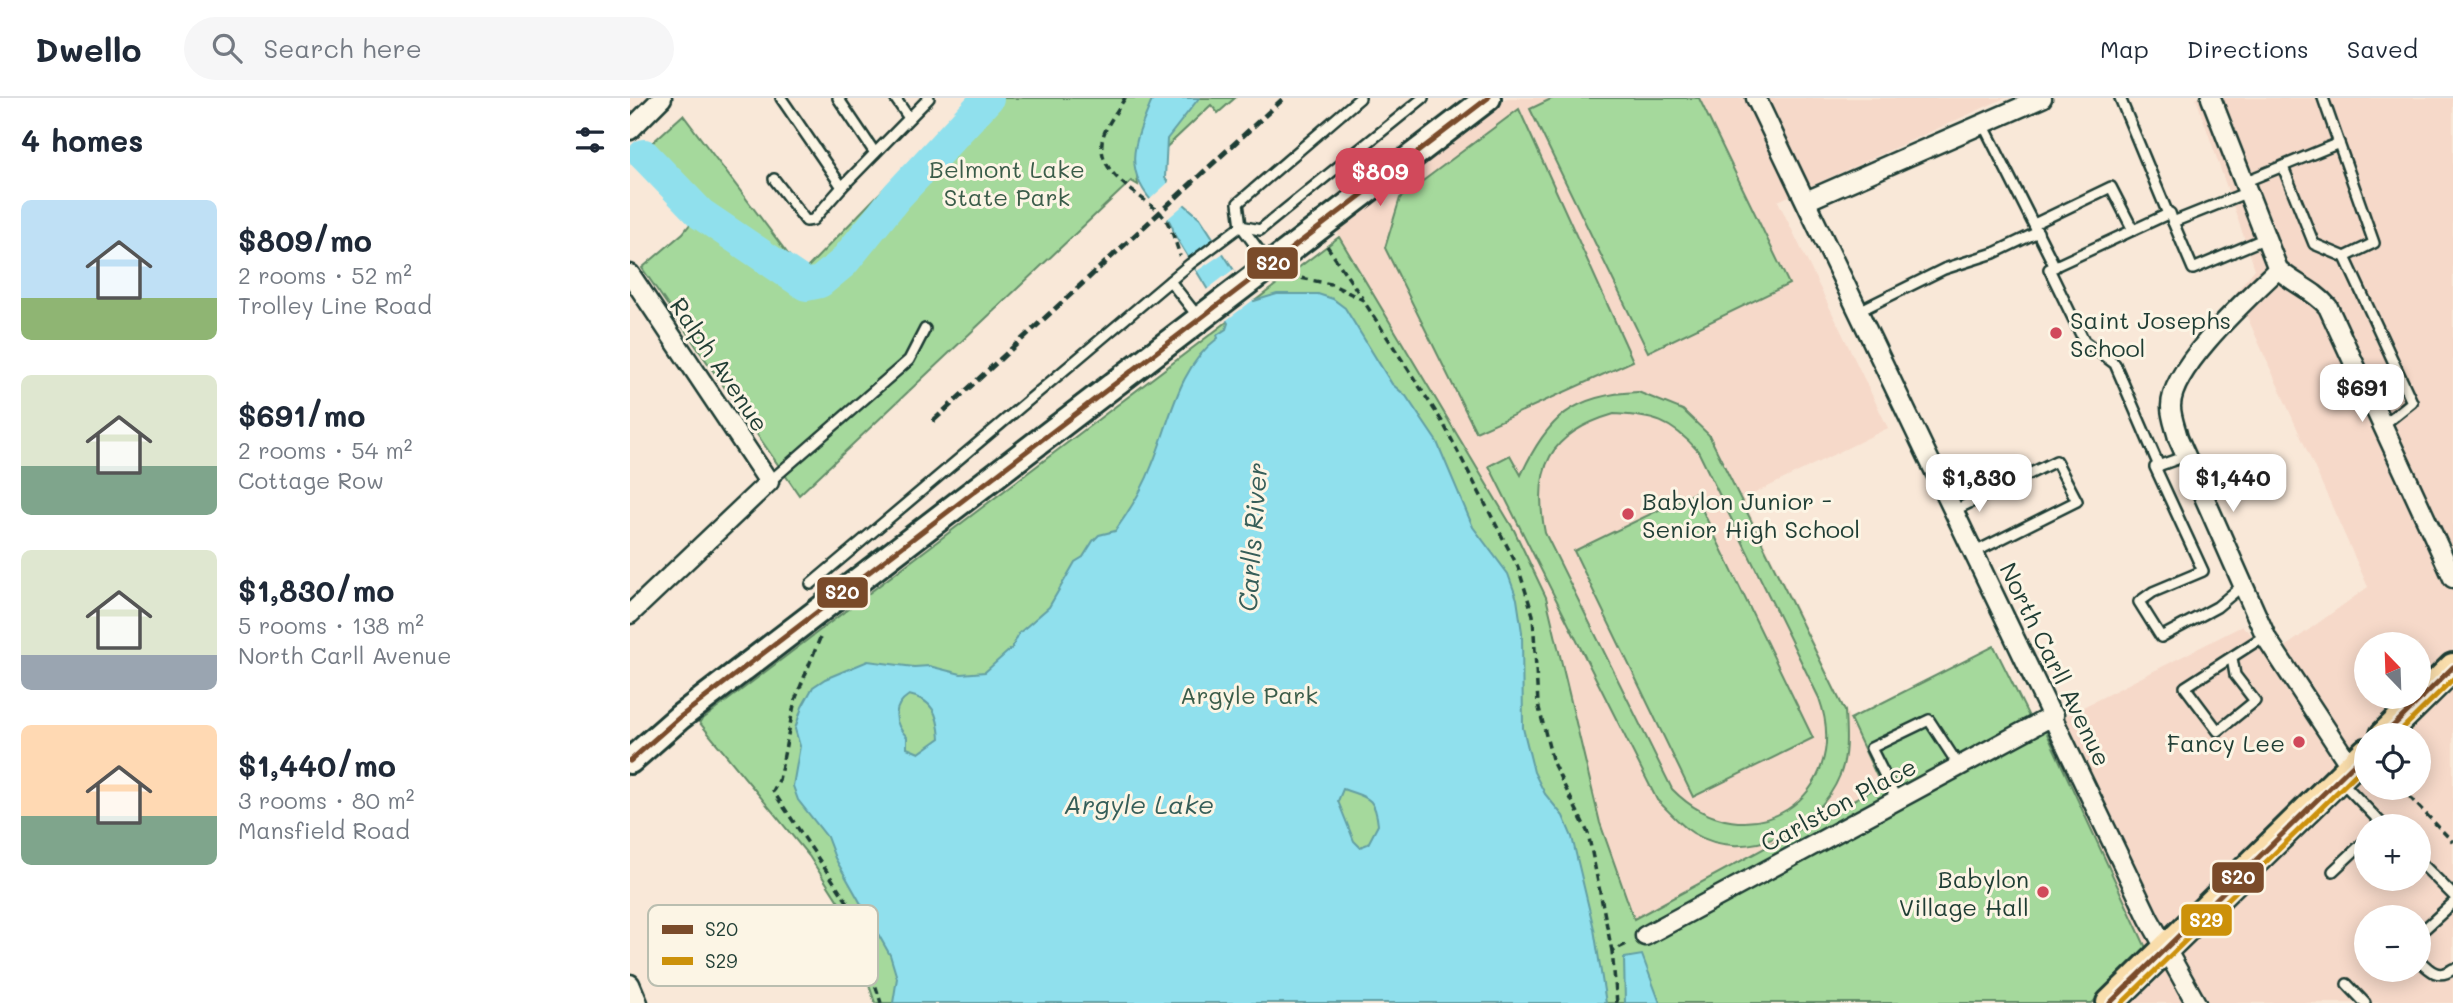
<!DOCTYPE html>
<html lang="en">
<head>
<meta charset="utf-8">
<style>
	:root { --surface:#fff; --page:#f6f6f7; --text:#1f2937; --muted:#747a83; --line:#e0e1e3; --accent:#d1495b }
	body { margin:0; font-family:Mali,sans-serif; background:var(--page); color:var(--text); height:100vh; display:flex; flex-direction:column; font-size:26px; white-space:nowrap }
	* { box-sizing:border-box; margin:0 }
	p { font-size:23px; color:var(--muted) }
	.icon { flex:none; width:38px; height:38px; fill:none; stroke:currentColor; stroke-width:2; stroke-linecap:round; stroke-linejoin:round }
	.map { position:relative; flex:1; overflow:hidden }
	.sheet { display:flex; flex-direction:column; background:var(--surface); width:630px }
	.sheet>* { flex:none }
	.needle { width:46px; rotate:337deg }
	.tools { position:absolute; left:1724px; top:534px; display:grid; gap:14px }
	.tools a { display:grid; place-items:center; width:77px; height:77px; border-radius:50%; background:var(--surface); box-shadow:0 4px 18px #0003; font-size:35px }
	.price { position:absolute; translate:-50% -60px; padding:0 16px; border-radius:14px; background:#fff; color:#222; font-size:23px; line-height:46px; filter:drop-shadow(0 2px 4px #0008) }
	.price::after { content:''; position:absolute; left:50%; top:42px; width:21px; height:16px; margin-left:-10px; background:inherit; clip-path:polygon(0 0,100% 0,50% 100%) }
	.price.active { background:var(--accent); color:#fff }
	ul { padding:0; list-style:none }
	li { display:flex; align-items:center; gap:21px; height:175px; padding:0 21px }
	li span { display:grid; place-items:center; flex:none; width:196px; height:140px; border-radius:10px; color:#555 }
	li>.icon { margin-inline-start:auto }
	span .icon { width:84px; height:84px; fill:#fffc; stroke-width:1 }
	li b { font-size:30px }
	h2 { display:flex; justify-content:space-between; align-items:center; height:84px; padding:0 21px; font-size:30px }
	header { display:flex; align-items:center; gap:42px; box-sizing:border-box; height:98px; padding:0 35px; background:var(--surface); border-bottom:2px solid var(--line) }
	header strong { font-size:33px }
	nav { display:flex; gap:38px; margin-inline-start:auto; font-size:24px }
	.search { width:490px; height:63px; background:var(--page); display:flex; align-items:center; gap:18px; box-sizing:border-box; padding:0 24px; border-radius:38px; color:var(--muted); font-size:26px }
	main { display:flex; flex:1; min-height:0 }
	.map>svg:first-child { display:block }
	.built { fill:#f6d9c9; fill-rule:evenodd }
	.green { fill:#a5d99c; stroke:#628b68; stroke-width:2; fill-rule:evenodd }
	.water { fill:#90e0ed; stroke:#639fa3; stroke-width:2; fill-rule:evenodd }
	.pier { fill:#f9e8d8 }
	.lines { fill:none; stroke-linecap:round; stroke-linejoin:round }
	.river { stroke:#90e0ed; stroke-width:32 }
	.lane-casing { stroke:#1f3d34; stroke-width:14 }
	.street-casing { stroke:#1f3d34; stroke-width:23 }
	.secondary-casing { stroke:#1f3d34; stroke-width:30 }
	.primary-casing { stroke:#1f3d34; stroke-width:32 }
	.path { stroke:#1f3d34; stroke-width:3.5; stroke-dasharray:7 5; stroke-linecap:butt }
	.lane { stroke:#fcf5e5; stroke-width:9 }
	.street { stroke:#fcf5e5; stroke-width:18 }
	.secondary { stroke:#fcf5e5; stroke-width:24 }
	.primary { stroke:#f9ddab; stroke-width:26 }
	.rail { stroke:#1f3d34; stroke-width:5; stroke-dasharray:10 5; stroke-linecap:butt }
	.bus-1-casing { stroke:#fcf5e5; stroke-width:10 }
	.bus-2-casing { stroke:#fcf5e5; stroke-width:10 }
	.bus-1 { stroke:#7a4b2a; stroke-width:5 }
	.bus-2 { stroke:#cc910a; stroke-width:5 }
	.poi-dot { fill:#d1495b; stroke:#fcf5e5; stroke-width:2.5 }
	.labels { text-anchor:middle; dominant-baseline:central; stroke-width:6; stroke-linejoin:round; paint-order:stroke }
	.park-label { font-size:24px; fill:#3a5c49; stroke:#fcf5e5 }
	.poi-label { font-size:24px; fill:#1f3d34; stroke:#fcf5e5; text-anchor:start }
	.street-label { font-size:24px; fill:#1f3d34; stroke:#fcf5e5 }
	.water-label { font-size:26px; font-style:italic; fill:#365e59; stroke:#fcf5e5 }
	.key { fill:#fcf5e5; stroke:#babeb0; stroke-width:2 }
	.key-label { font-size:19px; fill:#1f3d34 }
	.line-badge { stroke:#fcf5e5; stroke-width:2.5 }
	.badge-label { font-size:19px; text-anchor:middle; font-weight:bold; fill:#fff }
</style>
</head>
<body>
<header>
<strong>Dwello</strong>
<div class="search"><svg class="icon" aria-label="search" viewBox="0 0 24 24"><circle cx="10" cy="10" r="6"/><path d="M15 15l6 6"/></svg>Search here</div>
<nav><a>Map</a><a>Directions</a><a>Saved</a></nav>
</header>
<main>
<section class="sheet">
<h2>4 homes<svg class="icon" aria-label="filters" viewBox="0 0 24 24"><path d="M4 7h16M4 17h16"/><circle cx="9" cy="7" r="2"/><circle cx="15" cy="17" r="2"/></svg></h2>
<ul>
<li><span style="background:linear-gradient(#bfe0f5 70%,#8fb573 0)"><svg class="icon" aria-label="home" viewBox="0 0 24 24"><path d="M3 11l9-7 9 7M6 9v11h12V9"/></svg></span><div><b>$809/mo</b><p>2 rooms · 52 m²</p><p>Trolley Line Road</p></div></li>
<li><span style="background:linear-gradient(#dfe7d0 65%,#7fa58c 0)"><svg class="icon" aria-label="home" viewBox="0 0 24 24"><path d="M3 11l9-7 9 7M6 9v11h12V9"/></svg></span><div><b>$691/mo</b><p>2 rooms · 54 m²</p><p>Cottage Row</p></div></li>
<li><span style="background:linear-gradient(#dfe7d0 75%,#9aa5b1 0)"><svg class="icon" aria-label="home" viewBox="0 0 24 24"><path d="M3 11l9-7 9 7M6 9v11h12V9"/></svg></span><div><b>$1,830/mo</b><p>5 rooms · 138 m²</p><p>North Carll Avenue</p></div></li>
<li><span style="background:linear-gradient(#ffd9b3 65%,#7fa58c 0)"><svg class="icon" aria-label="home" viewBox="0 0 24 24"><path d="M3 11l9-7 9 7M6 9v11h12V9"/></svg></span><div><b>$1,440/mo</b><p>3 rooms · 80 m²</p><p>Mansfield Road</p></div></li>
</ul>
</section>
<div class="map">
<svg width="1823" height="905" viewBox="0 0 1823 905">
	<rect width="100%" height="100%" fill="#f9e8d8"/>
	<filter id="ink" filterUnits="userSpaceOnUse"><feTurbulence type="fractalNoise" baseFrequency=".0143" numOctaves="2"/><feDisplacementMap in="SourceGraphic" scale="14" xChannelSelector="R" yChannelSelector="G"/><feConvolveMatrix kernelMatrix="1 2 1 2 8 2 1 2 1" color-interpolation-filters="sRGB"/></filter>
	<g filter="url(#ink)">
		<g class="built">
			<path d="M877 0H1375L1148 103 1258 330 1113 401 1252 686 1005 821 970 725 916 499 884 432 709 139 707 129Z"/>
			<path d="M1566 0H1823V905H1462L1517 852 1414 629 1612 528 1644 557 1738 489 1606 194 1625 171ZM1736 546H1788V598H1736ZM1736 637H1788V690H1736ZM1736 728H1788V780H1736ZM1736 819H1788V872H1736Z"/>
		</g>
		<g class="green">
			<path d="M342 0H605L588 15 581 7 507 77 508 87 501 83 169 397 12 170 53 135 64 121 12 67V54L53 17 167 168 176 171Z"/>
			<path d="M923 0H1069L1159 186 1018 254 900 11Z"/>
			<path d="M889 11 1003 263 846 334 755 150 770 100Z"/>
			<path d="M709 139 884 432 916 499 970 725 1004 821 1251 687 1220 621 1364 548 1406 633 1414 629 1517 852 1462 905H245L215 814 179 758 69 624Z"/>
			<path d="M1008 294 1053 312 1079 337 1215 613C1216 634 1218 657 1210 677 1188 732 1116 767 1063 735 1050 727 1038 712 1027 702L859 368 880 357 891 377C917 320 944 296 1008 294ZM984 316C1023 318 1041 322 1068 353L1189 600C1225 699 1117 768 1042 691L915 435C902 370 919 335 984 316Z"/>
			<path d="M1064 395 1183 640 1063 699 944 453Z"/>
		</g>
		<g class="water">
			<path d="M523 0H569L537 41 535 80 554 106 570 120 624 203 647 196H688L703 201 715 210 762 286 776 298 807 344 843 429 878 476 887 501 892 534 893 630 904 674 915 696 933 718 942 739 964 831 976 905H263L267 880 260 857 205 760 197 739 168 702 163 688 170 648 165 631 172 609 183 589 195 581 238 563 284 569 299 568 331 576 355 574 382 550 389 535 419 509 445 464 453 459 463 443 469 437 485 433C500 412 513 391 522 367 540 324 548 269 588 240L587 237 596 231 598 225 544 136C543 124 535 118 527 109 490 71 505 43 523 0ZM279 597C303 602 308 616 310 640L289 655 277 650V639C263 625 262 608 279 597ZM713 691C736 700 745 697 748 727L738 746 730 749 724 743 708 703Z"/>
			<path d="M1012 857 1030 905H995L994 860Z"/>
		</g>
		<g class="pier">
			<path d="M541 82 557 104 535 123 517 104Z"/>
			<path d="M587 141 595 154 567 173 558 161Z"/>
			<path d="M604 171 626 200 594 224 575 193Z"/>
		</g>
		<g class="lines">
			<path class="river" d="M14 57 71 116 176 187 190 184 213 165 267 98 358 0"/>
			<g class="lane-casing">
				<g id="lane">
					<path d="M151 0 212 89 299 0"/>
					<path d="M208 0 245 55"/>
					<path d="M265 0 279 20"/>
					<path d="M730 0 608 105 611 128 630 132 793 0"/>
					<path d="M1490 0 1538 116"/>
					<path d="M1693 0 1744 145 1715 159"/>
					<path d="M1353 26 1425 169"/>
					<path d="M1653 69 1684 146 1715 159 1782 304 1753 327"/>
					<path d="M144 81 176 123 183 122 212 89"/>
					<path d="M1614 84 1709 45"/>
					<path d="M1618 94 1543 124 1563 171 1636 140"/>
					<path d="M1404 126 1481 89 1503 132"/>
					<path d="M540 183 569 220"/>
					<path d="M1229 213 1314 171 1364 155 1408 134"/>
					<path d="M1556 358 1525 369 1573 473 1523 494 1509 504 1531 539 1587 509 1613 487"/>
					<path d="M1529 368 1485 266 1454 243 1419 171 1540 115 1543 124"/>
					<path d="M139 384 279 262 295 231"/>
					<path d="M1325 412 1426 363 1447 403 1345 454"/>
					<path d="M181 486 560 166 611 128 639 166"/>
					<path d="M1602 560 1605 577 1625 603 1588 633 1555 589 1636 537"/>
					<path d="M1710 682 1754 728"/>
					<path d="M1267 702 1241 650 1299 622 1329 668"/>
					<path d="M1788 762 1823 797"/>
					<path d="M1703 773 1736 742"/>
					<path d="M1788 837 1823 805"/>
					<path d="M1788 861C1799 872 1808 882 1823 871"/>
					<path d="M1717 886 1735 905"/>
				</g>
			</g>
			<g class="street-casing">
				<g id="street">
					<path d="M1126 0 1519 821 1566 905"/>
					<path d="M1581 0 1648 171C1664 186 1684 192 1698 209L1823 480"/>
					<path d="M0 32 32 0"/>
					<path d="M1176 103 1412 0"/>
					<path d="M1648 171C1620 198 1540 270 1541 309 1541 319 1546 331 1548 340L1637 541 1721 669"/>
					<path d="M0 176 139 384 0 516"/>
					<path d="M1015 838 1424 617"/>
					<path d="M0 886 8 905"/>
				</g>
			</g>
			<g class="secondary-casing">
				<path id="secondary" d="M0 663 50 619 858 0"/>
			</g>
			<g class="primary-casing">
				<g id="primary">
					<path d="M1754 637 1823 569"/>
					<path d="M1480 905 1736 654"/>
				</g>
			</g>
			<g class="path">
				<path d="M495 0C488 12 473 31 472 44 468 81 520 99 536 122 542 132 547 148 550 158"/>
				<path d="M697 148 732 200"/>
				<path d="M660 178 701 186 733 202 813 325 888 469 903 517 908 606 923 665 958 735 982 853"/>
				<path d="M190 540 165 602 149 682 143 693 220 808 251 905"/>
				<path d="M1771 690 1823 744"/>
				<path d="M987 905 982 853 999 845"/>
			</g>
			<use href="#lane" class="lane"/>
			<use href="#street" class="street"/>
			<use href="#secondary" class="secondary"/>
			<use href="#primary" class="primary"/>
			<path class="rail" d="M303 323 654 0"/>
			<g class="bus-1-casing">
				<g id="bus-1">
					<path d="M1754 637 1823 569"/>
					<path d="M0 663 50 619 858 0"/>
					<path d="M1480 905 1736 654"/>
				</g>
			</g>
			<g class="bus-2-casing">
				<g id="bus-2">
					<path d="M1766 637 1823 581"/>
					<path d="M1492 905 1736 666"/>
				</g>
			</g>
			<use href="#bus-1" class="bus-1"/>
			<use href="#bus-2" class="bus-2"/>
		</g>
	</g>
	<g class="poi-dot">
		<circle cx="1426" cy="235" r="7"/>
		<circle cx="998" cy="416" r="7"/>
		<circle cx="1669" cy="644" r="7"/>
		<circle cx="1413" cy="794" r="7"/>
	</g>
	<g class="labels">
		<g class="park-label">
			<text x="377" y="70">Belmont Lake<tspan x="377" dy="28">State Park</tspan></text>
			<text x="619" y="596">Argyle Park</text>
		</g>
		<g class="poi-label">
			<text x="1440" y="221">Saint Josephs<tspan x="1440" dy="28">School</tspan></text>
			<text x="1012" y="402">Babylon Junior -<tspan x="1012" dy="28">Senior High School</tspan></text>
			<text x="1655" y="644" text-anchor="end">Fancy Lee</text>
			<text x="1399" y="780" text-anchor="end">Babylon<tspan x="1399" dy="28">Village Hall</tspan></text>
		</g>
		<g class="street-label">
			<text transform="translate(90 266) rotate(56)">Ralph Avenue</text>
			<text transform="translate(1426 566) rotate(64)">North Carll Avenue</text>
			<text transform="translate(1208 706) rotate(-28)">Carlston Place</text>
		</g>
		<g class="water-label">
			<text transform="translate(622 439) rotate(-86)">Carlls River</text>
			<text x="509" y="706">Argyle Lake</text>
		</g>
	</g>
	<rect x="18" y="807" width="230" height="81" rx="10" class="key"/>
	<rect x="32" y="827" width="31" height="9" fill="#7a4b2a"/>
	<rect x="32" y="859" width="31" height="8" fill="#cc910a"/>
	<g class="key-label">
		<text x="75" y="838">S20</text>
		<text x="75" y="870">S29</text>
	</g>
	<g class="line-badge">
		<rect x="616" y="148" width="53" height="34" rx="7" fill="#7a4b2a"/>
		<rect x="186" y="478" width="53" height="33" rx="7" fill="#7a4b2a"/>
		<rect x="1581" y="763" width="54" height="33" rx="7" fill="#7a4b2a"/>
		<rect x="1550" y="805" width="53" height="34" rx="7" fill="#cc910a"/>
	</g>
	<g class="badge-label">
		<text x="643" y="172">S20</text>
		<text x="212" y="501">S20</text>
		<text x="1608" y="786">S20</text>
		<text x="1576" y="829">S29</text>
	</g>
</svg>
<div class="tools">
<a><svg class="needle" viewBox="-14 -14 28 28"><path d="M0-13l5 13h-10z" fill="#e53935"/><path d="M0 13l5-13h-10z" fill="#747a83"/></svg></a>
<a><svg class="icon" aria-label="locate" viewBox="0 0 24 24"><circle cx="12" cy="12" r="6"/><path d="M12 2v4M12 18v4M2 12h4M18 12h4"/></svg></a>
<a>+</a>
<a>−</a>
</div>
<b class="price active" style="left:750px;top:110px">$809</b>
<b class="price" style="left:1732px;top:326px">$691</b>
<b class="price" style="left:1349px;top:416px">$1,830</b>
<b class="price" style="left:1603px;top:416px">$1,440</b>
</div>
</main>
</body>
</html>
